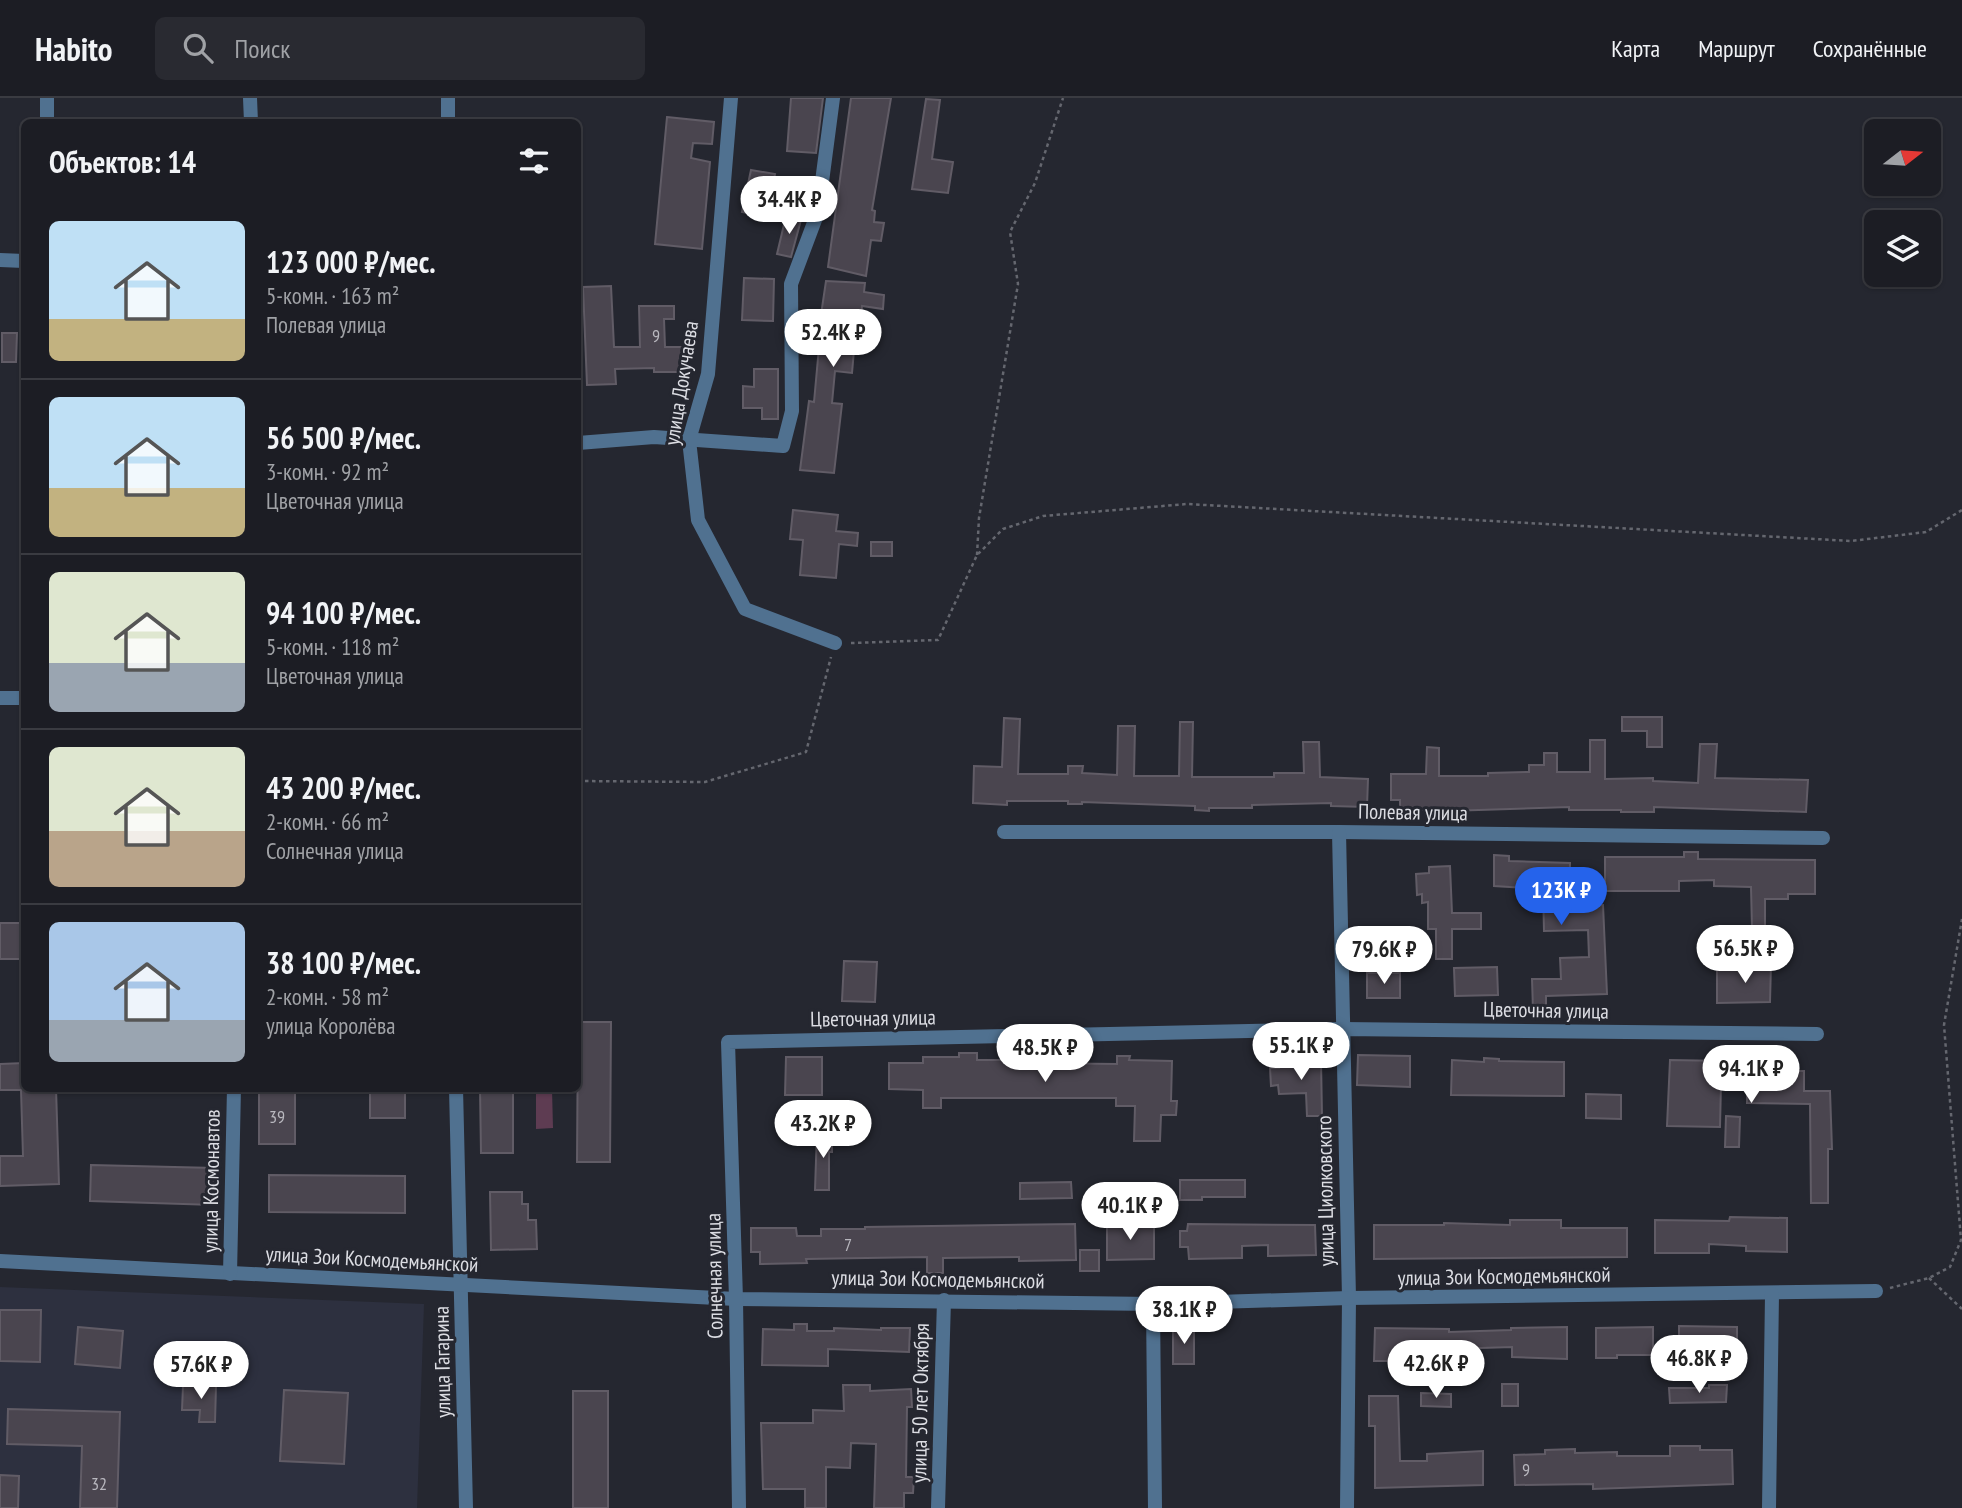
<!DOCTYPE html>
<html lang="ru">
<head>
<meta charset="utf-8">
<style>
	:root { --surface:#1c1d24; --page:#292a31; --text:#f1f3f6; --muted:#a0a2a6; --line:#3a3b41; --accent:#2563eb }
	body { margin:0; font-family:"PT Sans Narrow",sans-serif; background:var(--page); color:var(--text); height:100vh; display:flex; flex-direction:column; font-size:26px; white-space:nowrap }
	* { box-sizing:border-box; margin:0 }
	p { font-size:23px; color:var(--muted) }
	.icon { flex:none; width:38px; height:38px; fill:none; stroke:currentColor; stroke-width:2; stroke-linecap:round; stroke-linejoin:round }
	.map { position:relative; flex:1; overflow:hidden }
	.side { position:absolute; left:21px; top:21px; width:560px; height:973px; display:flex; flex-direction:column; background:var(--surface); border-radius:10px; box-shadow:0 2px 5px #0004,0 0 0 2px var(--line) }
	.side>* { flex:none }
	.needle { width:46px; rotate:73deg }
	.buttons { position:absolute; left:1864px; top:21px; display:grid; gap:14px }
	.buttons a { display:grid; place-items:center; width:77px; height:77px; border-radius:10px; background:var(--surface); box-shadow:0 2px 5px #0004,0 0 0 2px var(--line); font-size:35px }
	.price { position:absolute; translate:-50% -60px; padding:0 16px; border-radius:24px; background:#fff; color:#222; font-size:23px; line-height:46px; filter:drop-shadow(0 2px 4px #0008) }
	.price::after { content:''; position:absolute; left:50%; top:42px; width:21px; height:16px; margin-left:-10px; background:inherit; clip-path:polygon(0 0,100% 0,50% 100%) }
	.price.active { background:var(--accent); color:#fff }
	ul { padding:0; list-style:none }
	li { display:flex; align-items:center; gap:21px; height:175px; padding:0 28px }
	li+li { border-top:2px solid var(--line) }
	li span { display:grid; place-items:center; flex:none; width:196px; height:140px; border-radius:10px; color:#555 }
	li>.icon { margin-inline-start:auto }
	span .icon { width:84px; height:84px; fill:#fffc; stroke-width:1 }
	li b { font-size:30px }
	h2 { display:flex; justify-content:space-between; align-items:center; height:84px; padding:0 28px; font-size:30px }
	header { display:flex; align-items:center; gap:42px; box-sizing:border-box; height:98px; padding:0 35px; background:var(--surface); border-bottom:2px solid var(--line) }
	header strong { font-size:33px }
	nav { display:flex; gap:38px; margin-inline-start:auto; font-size:24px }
	.search { width:490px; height:63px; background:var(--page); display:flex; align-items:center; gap:18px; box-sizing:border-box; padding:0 24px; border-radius:10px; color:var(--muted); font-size:26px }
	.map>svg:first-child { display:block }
	.built { fill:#2d303f }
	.green { fill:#5e3c52 }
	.building { fill:#4a454f; stroke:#615c66; stroke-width:2 }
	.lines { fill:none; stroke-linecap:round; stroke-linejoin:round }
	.path { stroke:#65676f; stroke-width:2.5; stroke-dasharray:3.5 3.5; stroke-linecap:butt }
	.minor { stroke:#507190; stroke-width:14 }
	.labels { text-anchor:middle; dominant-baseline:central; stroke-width:6; stroke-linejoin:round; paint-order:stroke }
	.number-label { font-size:18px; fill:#b8b7be }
	.street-label { font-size:21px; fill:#dcdde3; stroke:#252730 }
</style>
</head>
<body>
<header>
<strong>Habito</strong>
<div class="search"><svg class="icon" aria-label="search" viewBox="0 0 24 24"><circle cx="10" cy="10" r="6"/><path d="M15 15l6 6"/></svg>Поиск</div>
<nav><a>Карта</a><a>Маршрут</a><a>Сохранённые</a></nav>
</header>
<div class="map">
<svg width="1962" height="1410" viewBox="0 0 1962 1410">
	<rect width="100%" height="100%" fill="#252730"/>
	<path class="built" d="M0 1189 424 1206 417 1410H0Z"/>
	<path class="green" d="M536 991H552L553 1030 536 1031Z"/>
	<g class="building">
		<path d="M791 0H823L816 55 787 53Z"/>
		<path d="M851 0H891L872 112 875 113 874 124 884 125 881 143 871 142 866 178 828 169Z"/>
		<path d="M926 1 940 2 932 61 953 64 948 95 912 91Z"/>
		<path d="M667 19 714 24 712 46 693 45 691 60 710 64 702 151 655 146Z"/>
		<path d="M751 72 775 76 767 119 742 114Z"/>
		<path d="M786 118 801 122 791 159 777 156Z"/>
		<path d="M744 180 774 181 773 223 742 222Z"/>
		<path d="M826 183 865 185 864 194 884 197 883 211 862 208 859 242 855 241 852 275 835 273 832 305 842 306 834 375 800 372 809 303 814 304 820 238 818 237Z"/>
		<path d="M611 188 614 249H640L639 208H674V221H664L665 249H681V274H654V270L615 271 616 286 587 287 583 189Z"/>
		<path d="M2 235H17L16 264H2Z"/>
		<path d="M754 271H778V321H762V310H743V288L754 289Z"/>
		<path d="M793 412 838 417 836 433 858 435 857 448 839 446 836 480 800 477 803 442 790 441Z"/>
		<rect x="871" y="444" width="21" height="14"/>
		<path d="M1622 619H1662V649H1647V633H1622Z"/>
		<path d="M1004 620 1020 621 1018 676H1068V668H1083L1082 675 1117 677 1118 628H1135L1134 678H1179L1180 624H1193L1192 679H1274V675H1304L1303 644H1319L1320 679 1368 681 1367 709 1331 708V705L1252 707V710H1209V713L1195 712V708L1082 704V706H1068V703H1007V707L973 705 974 668 1002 669Z"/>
		<path d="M1590 642H1605V681L1653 680V683L1698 685 1700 646H1717L1715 680 1808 682 1806 714 1654 709V714H1621V712H1569V709L1447 713 1400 711V702H1391V676H1426L1427 649 1439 650V678H1488V675L1529 674V667H1544V655H1557V674H1590Z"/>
		<path d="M1684 754H1698V761L1815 762V796H1788V801H1765V830H1752L1751 789 1714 788V782L1679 783V793H1605V759H1684Z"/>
		<path d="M1494 757 1509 758V763L1570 765 1569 808 1603 807 1607 896 1546 898V912H1533L1532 881H1561L1560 860 1589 859 1588 832 1544 833 1543 791 1494 788Z"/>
		<path d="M1450 768 1452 815H1481V831H1452V861H1436V831H1428V804L1422 805V796L1417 797 1416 776 1429 775V769Z"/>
		<rect x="0" y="825" width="24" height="36"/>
		<path d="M844 863 877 864 875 904 842 903Z"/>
		<path d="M1755 866H1771L1770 904 1717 905V872H1754Z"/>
		<path d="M1497 869 1498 897 1455 898 1454 870Z"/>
		<rect x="1367" y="875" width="33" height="25"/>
		<path d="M578 924H611L610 1064H577Z"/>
		<path d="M959 955H977V962H1027V965L1117 966V958H1130L1129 962 1172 963 1171 1003H1177L1176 1017H1161L1160 1043H1134L1135 1008H1116V1000H941V1010H923V992L889 991V965H923V959H959Z"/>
		<path d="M1358 957 1410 958V989L1357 987Z"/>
		<path d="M786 959H822V997H785Z"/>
		<path d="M1484 960 1499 961V963L1564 964V998L1451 997 1452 962 1484 964Z"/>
		<path d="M1321 962 1322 1018H1307L1306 995 1279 996 1278 987 1271 988 1270 970H1279L1278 963Z"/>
		<path d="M1670 962 1725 963 1724 972 1804 973V993H1830L1832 1051H1828V1105H1811L1810 1006 1747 1005V988L1721 986 1720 1029 1667 1028Z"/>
		<path d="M24 965V990H56L59 1086 0 1088V1058H23L21 992H0V966Z"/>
		<rect x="259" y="990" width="36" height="56"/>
		<rect x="370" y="990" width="35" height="30"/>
		<path d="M480 990H513V1055H481Z"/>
		<path d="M1586 996 1621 997V1021L1586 1020Z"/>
		<path d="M1726 1018 1740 1019 1739 1049H1725Z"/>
		<path d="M817 1033H832V1054H829V1092H815Z"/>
		<path d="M91 1067 215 1070 214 1107 90 1103Z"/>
		<path d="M269 1077 405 1078V1115L269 1114Z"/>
		<path d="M1180 1082H1245V1099H1202V1102H1180Z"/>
		<path d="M1071 1084 1072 1100 1020 1101V1085Z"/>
		<path d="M1104 1085 1155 1086V1102L1104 1101Z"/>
		<path d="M490 1094H522V1106H528V1122H536L537 1151 491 1152Z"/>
		<path d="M1730 1119 1787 1120V1154L1746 1153V1148L1709 1146V1155H1655V1122L1729 1123Z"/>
		<path d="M1510 1122H1561V1130H1627V1159L1374 1161V1127H1444V1125L1510 1127Z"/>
		<path d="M1075 1126 1076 1162 1019 1163V1159L943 1160V1175H927V1159L806 1161 807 1165 760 1166V1154H751V1130H796L797 1138H821V1131H865V1129Z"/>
		<path d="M1154 1126V1161L1107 1162V1127Z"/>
		<path d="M1188 1126 1315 1127 1316 1157 1268 1158V1147L1242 1148V1160L1189 1161 1188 1149H1180V1133H1187Z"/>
		<rect x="1080" y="1152" width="19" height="21"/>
		<path d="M0 1212H41L40 1264 0 1263Z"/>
		<path d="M794 1226H807V1233H834V1230L881 1232V1230H910L909 1254 828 1251V1268L762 1267 763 1231 794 1232Z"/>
		<path d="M1679 1228 1737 1229V1250L1702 1251V1258L1679 1259Z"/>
		<path d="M78 1229 123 1233 120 1270 75 1266Z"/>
		<path d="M1567 1229V1261L1512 1259V1249L1449 1251V1254H1439V1267H1426V1251L1396 1250V1263H1374L1375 1230 1449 1231V1234L1511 1232V1230Z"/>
		<path d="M1653 1229V1257H1617V1260H1596V1230Z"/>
		<rect x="1173" y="1231" width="21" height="35"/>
		<rect x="1502" y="1286" width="16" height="22"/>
		<path d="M843 1287H870V1293L911 1291 912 1309H907L906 1379H914L913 1395H904V1410H874L876 1346 851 1345 850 1370 826 1369V1410H805V1391H763L761 1325H813V1312L844 1313Z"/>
		<path d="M1709 1287H1727L1726 1304 1670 1305 1669 1290H1709Z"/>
		<path d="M183 1288H216L215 1324H199L200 1312H182Z"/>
		<path d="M284 1292 348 1295 344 1366 280 1363Z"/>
		<rect x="573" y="1293" width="35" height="117"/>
		<path d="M1421 1295 1451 1296V1309L1421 1308Z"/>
		<path d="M1369 1298H1398L1400 1363H1427V1356L1483 1353V1387L1375 1390V1328H1369Z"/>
		<path d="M8 1311 120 1314 117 1410H80L82 1348 7 1346Z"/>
		<path d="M1670 1348H1700V1352H1732L1733 1386 1593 1391V1386L1515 1387 1514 1357 1545 1356V1352L1575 1351V1355L1617 1354V1358H1670Z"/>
		<path d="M0 1377 19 1378 18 1410H0Z"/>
	</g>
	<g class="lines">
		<g class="path">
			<path d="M977 457 979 420 1018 186 1010 134 1035 85 1063 0"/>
			<path d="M851 545 938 542 977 457 1003 431 1043 418 1187 406 1851 443 1926 434 1962 412"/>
			<path d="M578 683 705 684 806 654 831 559"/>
			<path d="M1929 1180 1962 1211"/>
			<path d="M1890 1190 1929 1180 1950 1169 1961 1142 1944 927 1962 821"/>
		</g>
		<g class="minor">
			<path d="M250 0 251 24"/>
			<path d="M448 0V24"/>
			<path d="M731 0 708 276 689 342 698 422 745 511 835 545"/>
			<path d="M47 24V0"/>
			<path d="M0 162 24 163"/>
			<path d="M578 345 654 339 783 348 792 313 791 186 818 114 833 0"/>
			<path d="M0 600H24"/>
			<path d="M1004 734H1339L1823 740"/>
			<path d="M1339 734 1349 1200 1347 1410"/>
			<path d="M456 990 466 1410"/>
			<path d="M0 1163 736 1201 1153 1206 1349 1200 1876 1193"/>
			<path d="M230 1176 234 990"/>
			<path d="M1153 1206 1155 1410"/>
			<path d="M739 1410 736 1201 728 944 1342 931 1817 936"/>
			<path d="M938 1410 944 1202"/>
			<path d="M1769 1410 1772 1196"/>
		</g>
	</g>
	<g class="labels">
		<g class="number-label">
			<text x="656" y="237">9</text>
			<text x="277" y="1018">39</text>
			<text x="848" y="1146">7</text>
			<text x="1526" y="1371">9</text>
			<text x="99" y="1385">32</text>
		</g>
		<g class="street-label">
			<text transform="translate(681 285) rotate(-81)">улица Докучаева</text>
			<text transform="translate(1413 714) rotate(1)">Полевая улица</text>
			<text transform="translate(1546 912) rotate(1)">Цветочная улица</text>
			<text transform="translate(873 920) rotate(-1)">Цветочная улица</text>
			<text transform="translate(211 1083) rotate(-89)">улица Космонавтов</text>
			<text transform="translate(1325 1093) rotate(-91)">улица Циолковского</text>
			<text transform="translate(372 1161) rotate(3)">улица Зои Космодемьянской</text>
			<text transform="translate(714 1178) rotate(-91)">Солнечная улица</text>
			<text transform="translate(1504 1178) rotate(-1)">улица Зои Космодемьянской</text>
			<text transform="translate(938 1181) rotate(1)">улица Зои Космодемьянской</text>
			<text transform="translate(442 1264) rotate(-91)">улица Гагарина</text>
			<text transform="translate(920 1305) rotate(-89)">улица 50 лет Октября</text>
		</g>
	</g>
</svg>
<div class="buttons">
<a><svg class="needle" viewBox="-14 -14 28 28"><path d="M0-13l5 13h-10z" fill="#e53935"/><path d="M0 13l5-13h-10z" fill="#a0a2a6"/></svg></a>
<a><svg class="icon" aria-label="layers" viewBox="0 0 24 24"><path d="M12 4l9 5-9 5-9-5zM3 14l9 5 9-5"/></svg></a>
</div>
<b class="price" style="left:789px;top:138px">34.4K ₽</b>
<b class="price" style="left:833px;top:271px">52.4K ₽</b>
<b class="price active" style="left:1561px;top:829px">123K ₽</b>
<b class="price" style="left:1745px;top:887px">56.5K ₽</b>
<b class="price" style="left:1384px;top:888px">79.6K ₽</b>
<b class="price" style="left:1301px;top:984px">55.1K ₽</b>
<b class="price" style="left:1045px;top:986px">48.5K ₽</b>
<b class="price" style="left:1751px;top:1007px">94.1K ₽</b>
<b class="price" style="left:823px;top:1062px">43.2K ₽</b>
<b class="price" style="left:1130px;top:1144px">40.1K ₽</b>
<b class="price" style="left:1184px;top:1248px">38.1K ₽</b>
<b class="price" style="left:1699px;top:1297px">46.8K ₽</b>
<b class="price" style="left:1436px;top:1302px">42.6K ₽</b>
<b class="price" style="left:201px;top:1303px">57.6K ₽</b>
<section class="side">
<h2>Объектов: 14<svg class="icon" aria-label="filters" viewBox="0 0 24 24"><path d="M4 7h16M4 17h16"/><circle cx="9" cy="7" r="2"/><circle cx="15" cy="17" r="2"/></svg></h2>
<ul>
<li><span style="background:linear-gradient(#bfe0f5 70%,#c2b280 0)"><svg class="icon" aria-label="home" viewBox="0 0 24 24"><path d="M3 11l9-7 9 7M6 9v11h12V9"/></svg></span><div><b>123 000 ₽/мес.</b><p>5-комн. · 163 m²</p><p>Полевая улица</p></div></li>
<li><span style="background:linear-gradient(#bfe0f5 65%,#c2b280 0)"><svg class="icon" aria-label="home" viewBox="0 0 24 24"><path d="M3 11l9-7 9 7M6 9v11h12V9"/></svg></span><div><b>56 500 ₽/мес.</b><p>3-комн. · 92 m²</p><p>Цветочная улица</p></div></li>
<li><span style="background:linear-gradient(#dfe7d0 65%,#9aa5b1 0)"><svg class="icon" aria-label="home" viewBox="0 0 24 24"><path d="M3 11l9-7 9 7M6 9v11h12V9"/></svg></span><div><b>94 100 ₽/мес.</b><p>5-комн. · 118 m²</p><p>Цветочная улица</p></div></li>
<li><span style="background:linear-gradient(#dfe7d0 60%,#b9a48a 0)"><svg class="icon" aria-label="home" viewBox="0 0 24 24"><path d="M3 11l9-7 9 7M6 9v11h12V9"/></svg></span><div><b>43 200 ₽/мес.</b><p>2-комн. · 66 m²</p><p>Солнечная улица</p></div></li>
<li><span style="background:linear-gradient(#a9c7e8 70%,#9aa5b1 0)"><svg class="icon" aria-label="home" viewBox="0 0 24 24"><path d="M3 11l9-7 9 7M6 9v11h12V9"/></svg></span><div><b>38 100 ₽/мес.</b><p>2-комн. · 58 m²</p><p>улица Королёва</p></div></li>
</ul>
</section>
</div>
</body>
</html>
